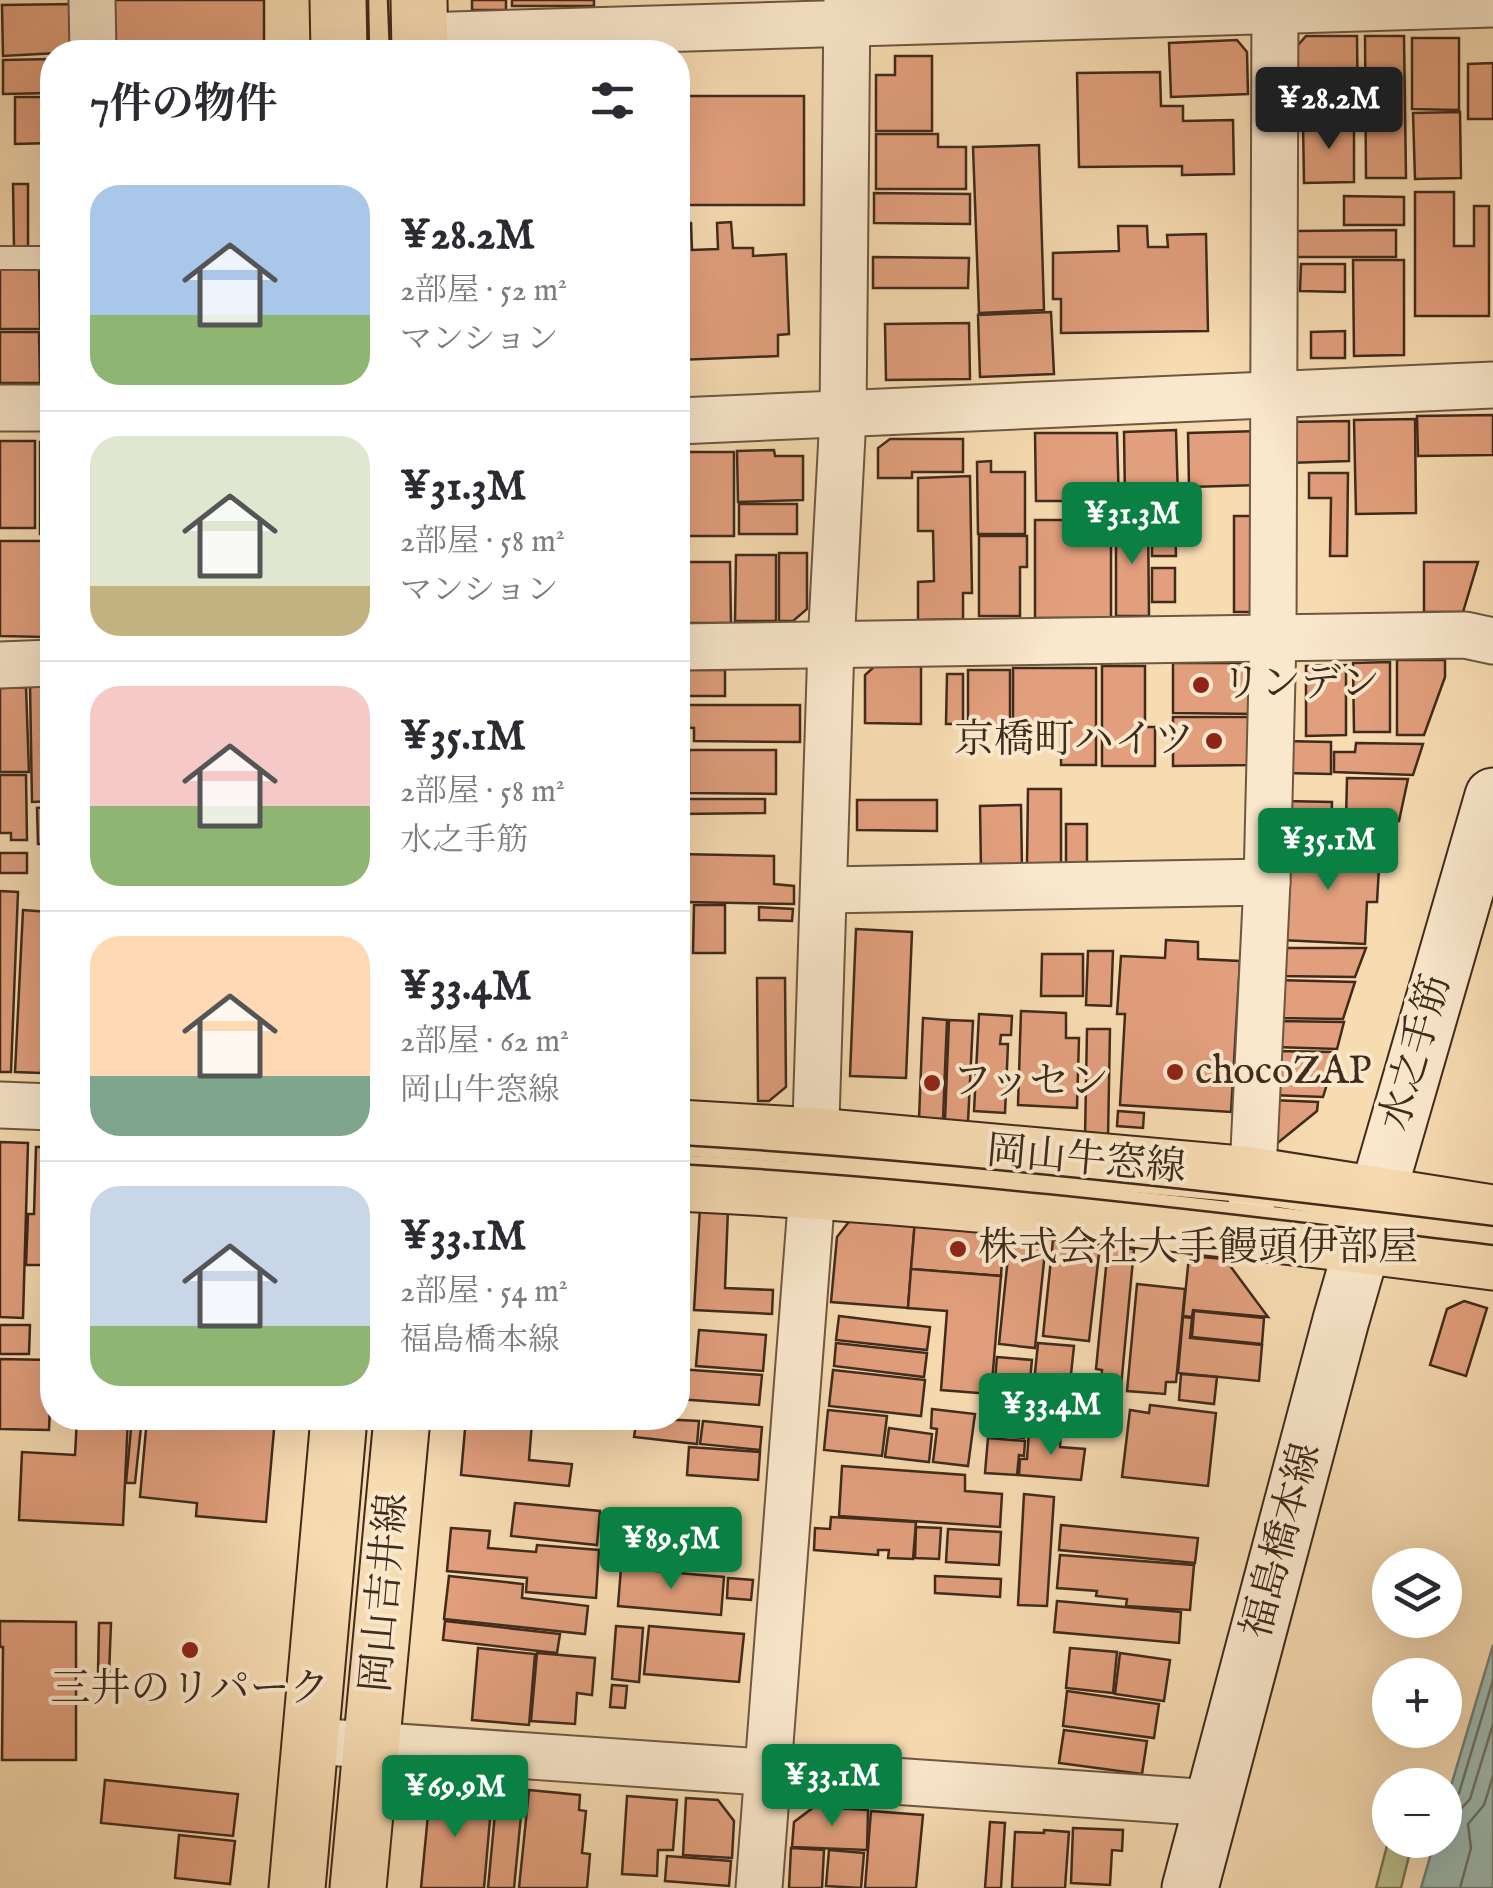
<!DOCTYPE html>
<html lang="ja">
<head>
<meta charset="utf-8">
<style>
	:root { --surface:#fff; --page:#f2f2f3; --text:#2b2b33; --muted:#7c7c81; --line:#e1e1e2; --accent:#0b8043 }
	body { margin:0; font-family:"IM FELL English","Noto Serif JP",serif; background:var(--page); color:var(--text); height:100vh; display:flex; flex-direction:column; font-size:38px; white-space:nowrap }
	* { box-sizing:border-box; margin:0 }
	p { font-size:32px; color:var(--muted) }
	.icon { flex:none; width:55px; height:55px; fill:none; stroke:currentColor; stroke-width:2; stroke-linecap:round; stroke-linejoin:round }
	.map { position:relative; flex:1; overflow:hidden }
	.panel { position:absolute; left:40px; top:40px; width:650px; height:1390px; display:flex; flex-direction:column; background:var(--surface); border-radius:40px; box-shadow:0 10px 40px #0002 }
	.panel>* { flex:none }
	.controls { position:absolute; left:1372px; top:1548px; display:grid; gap:20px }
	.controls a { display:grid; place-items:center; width:90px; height:90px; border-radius:50%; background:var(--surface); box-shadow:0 10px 40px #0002; font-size:50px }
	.price { position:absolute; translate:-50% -85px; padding:0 22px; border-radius:10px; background:var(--accent); color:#fff; font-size:32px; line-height:65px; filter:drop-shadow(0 2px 5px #0008) }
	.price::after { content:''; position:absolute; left:50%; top:60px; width:30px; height:22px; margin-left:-15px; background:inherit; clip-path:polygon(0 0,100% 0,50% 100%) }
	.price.current { background:#222; color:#fff }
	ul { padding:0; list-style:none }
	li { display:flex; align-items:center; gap:30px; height:250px; padding:0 50px }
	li+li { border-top:2px solid var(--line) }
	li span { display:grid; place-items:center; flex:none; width:280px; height:200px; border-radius:30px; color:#555 }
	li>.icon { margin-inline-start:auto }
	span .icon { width:120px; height:120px; fill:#fffc; stroke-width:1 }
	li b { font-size:42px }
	h2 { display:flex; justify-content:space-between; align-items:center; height:120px; padding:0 50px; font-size:42px }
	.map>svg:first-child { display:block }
	.green { fill:#bcc08c; stroke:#7e7654; stroke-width:2.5 }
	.water { fill:#9ebab2; stroke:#788176; stroke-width:2.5 }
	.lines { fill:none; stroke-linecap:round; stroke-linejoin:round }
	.shore { stroke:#6f7267; stroke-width:2.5 }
	.building { fill:#e29f7d; stroke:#402b1c; stroke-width:2.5 }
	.lane-casing { stroke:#6e5741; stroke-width:26 }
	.street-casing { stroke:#6e5741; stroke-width:49 }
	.secondary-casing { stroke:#402b1c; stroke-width:59 }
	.primary-casing { stroke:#402b1c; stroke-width:59 }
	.lane { stroke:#fae8cc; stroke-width:22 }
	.street { stroke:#fae8cc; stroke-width:45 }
	.secondary { stroke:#fae8cc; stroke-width:55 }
	.primary { stroke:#f7dbb1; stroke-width:55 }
	.tram { stroke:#402b1c; stroke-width:2.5 }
	.poi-dot { fill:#8f2418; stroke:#fae8cc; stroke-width:4 }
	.labels { text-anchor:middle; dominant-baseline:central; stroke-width:8; stroke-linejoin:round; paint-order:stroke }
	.poi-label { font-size:40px; fill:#402b1c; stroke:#fae8cc; text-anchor:start }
	.street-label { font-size:40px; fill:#402b1c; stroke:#fae8cc }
</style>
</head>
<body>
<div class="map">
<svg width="1493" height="1888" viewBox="0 0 1493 1888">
	<rect width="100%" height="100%" fill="#f7dbb1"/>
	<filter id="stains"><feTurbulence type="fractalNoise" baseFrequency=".002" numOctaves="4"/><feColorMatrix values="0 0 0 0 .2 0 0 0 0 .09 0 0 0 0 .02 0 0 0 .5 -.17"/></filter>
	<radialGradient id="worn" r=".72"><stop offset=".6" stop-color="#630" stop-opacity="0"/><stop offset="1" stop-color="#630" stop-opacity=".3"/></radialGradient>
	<path class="green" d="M1390 1834V1840H1413L1401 1888H1376Z"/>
	<path class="water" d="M1493 1645V1888H1421L1435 1840H1445V1806Z"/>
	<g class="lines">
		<g class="shore">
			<path d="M1445 1801 1454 1799 1459 1793 1493 1680"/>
			<path d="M1445 1816 1460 1810 1470 1799 1493 1724"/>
			<path d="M1460 1888 1471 1848 1468 1824 1484 1805 1493 1776"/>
		</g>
	</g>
	<g class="building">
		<rect x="111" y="0" width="153" height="52"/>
		<rect x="472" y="0" width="34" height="10"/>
		<rect x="512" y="0" width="82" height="6"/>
		<path d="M76 4V52L3 56 2 5Z"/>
		<path d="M1306 36H1357L1358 117H1293L1292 52Z"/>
		<path d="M1365 36H1404L1406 178H1366Z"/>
		<path d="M1412 38H1459V110L1412 109Z"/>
		<path d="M1237 40 1247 52 1248 94 1171 97 1169 43Z"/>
		<path d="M895 56H932V131H876V75H895Z"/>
		<path d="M52 59V93L3 94V60Z"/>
		<path d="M1493 63V119H1468V64Z"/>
		<path d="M1160 72 1161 106H1183V121L1233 120 1234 174 1182 175V166L1079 167 1077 73Z"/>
		<rect x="678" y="96" width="126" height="109"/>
		<path d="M15 97H52V143L15 144Z"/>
		<path d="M1460 112 1461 178 1415 179 1413 113Z"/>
		<path d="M1303 122H1354V182L1304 183Z"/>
		<path d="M876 134H938V147H966V189H876Z"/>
		<path d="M1039 145 1044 310 979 313 973 147Z"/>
		<path d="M13 184H28V248H14Z"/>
		<path d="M1415 192H1454V246H1474V206H1489V316H1415Z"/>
		<path d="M874 193 970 194V224L874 223Z"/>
		<path d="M1344 196 1404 197V225H1344Z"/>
		<path d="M731 222 733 248H753V256L786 254 789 334 778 335V356L678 360V224L691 223 692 250 718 249 717 223Z"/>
		<path d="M1118 226H1147L1148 247H1168L1167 235 1206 234 1208 331 1061 333V299H1053V253L1119 251Z"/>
		<path d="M1396 230V257H1297V231Z"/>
		<path d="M873 257 969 258 968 288H873Z"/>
		<path d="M1353 260H1404V355L1354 356Z"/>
		<path d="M1301 264H1345V292L1300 291Z"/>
		<path d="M39 266 40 329H0V267Z"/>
		<path d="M42 266H52V383H43Z"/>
		<path d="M1051 312 1054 374 980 377 978 315Z"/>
		<path d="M969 323 970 379 886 380 885 324Z"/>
		<path d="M1345 331V358H1311V332Z"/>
		<path d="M0 332H39L40 383H0Z"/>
		<path d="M1493 415V455L1418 456 1417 416Z"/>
		<path d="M1415 419 1416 513 1356 514 1354 420Z"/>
		<path d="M1349 421V461L1287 463 1285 422Z"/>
		<path d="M1176 430 1178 499 1125 500 1124 432Z"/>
		<path d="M1259 431 1260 485 1189 487 1188 433Z"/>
		<path d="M1035 433H1117L1119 507H1070V501H1036Z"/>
		<path d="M890 439H963V472H912V478H878V448Z"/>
		<rect x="0" y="441" width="35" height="87"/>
		<path d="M52 441V534H40V442Z"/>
		<path d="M774 450 775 456H803V500L738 502 737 451Z"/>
		<path d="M680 452H734V536H681Z"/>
		<path d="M991 461V472H1025V534H978L977 462Z"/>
		<path d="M1309 473H1348L1347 556H1330L1331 498H1309Z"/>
		<path d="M970 476 972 593H963V619L918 620V582L934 581 933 531H918V478Z"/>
		<rect x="739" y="504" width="58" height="30"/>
		<rect x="1234" y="516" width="25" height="96"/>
		<path d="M1116 517H1148L1149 616H1116Z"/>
		<path d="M1152 517H1175L1176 556H1152Z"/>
		<rect x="1035" y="520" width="76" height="98"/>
		<path d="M979 536H1027V567H1020V616H979Z"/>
		<path d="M0 541H47L46 637 0 636Z"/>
		<rect x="49" y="546" width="3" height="90"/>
		<path d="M779 553H807V609L793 621H779Z"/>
		<path d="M736 555H776V621H735Z"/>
		<path d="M679 562H730L731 623H679Z"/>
		<path d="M1424 562H1478L1463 612H1424Z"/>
		<rect x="1152" y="568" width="23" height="34"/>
		<path d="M1397 660H1445V677L1424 735H1397Z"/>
		<path d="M1390 662V732H1354L1353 663Z"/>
		<path d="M1173 663H1259L1258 714 1173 713Z"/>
		<path d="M1346 665V735L1306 736V666Z"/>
		<path d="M875 666H921V724L865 723V675Z"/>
		<path d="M1102 666H1145V727H1155V766H1102Z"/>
		<path d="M1013 668H1096V765H1061V724H1013Z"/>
		<path d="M680 670H725V696H681Z"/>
		<rect x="968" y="670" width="42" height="55"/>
		<path d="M947 674H963V724H946Z"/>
		<path d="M52 684V801L32 802 30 685Z"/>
		<path d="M26 687 29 772H0V688Z"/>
		<path d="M679 705H800V742L694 741V728L679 727Z"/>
		<path d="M1173 717H1254V765L1173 766Z"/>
		<path d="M1283 741 1331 742V774L1282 773Z"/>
		<path d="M1356 743 1423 744 1413 775 1334 772V752H1355Z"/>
		<path d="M689 750H776V794L689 793Z"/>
		<path d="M0 775H26L27 840H11V833H0Z"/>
		<path d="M1347 778 1408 779 1399 821 1346 820Z"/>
		<path d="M1028 789H1061V864H1027Z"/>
		<path d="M678 799H765V813L681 814V845H678Z"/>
		<path d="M857 800H937V831L857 830Z"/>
		<path d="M1284 801 1332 802 1331 835 1284 834Z"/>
		<path d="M1021 805 1022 870 981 871 980 806Z"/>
		<path d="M52 807V844H38L37 808Z"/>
		<rect x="1066" y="824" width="21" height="41"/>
		<path d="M1285 845 1380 850 1377 902H1367L1365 944 1281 940Z"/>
		<rect x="0" y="853" width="27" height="20"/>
		<path d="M678 854 774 856V884L794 886V904L686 902V954H678Z"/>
		<path d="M0 891 18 892 11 1072H0Z"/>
		<path d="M694 905H725V953H693Z"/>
		<path d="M759 907 793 909 792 921 759 920Z"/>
		<path d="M23 910 48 912 41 1073 15 1072Z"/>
		<path d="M856 929 912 932 906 1078 850 1076Z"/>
		<path d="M1166 940 1198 942V959L1240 961 1231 1112 1120 1105 1125 1014H1117L1121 956 1165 958Z"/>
		<path d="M1278 948H1366L1355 977 1278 976Z"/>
		<path d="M1088 951H1113L1111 1006 1086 1005Z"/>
		<path d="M1042 954H1083V996H1041Z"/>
		<path d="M678 974H682L681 1100H678Z"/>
		<path d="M49 977H52V1075L43 1074Z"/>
		<path d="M757 978H785L786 1087 769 1101H758Z"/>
		<path d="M1276 980 1355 982 1343 1019 1275 1018Z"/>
		<path d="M1021 1011 1066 1013V1038H1079L1077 1108 1018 1105Z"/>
		<path d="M979 1014 1012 1016 1011 1035H1001L1000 1044H1008L1005 1113 974 1111Z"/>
		<path d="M923 1018 947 1020 943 1119H919Z"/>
		<path d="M949 1020 973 1021 968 1122 945 1120Z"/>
		<path d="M1275 1021 1344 1022 1337 1049 1275 1047Z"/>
		<path d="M1087 1029H1110L1108 1138H1085Z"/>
		<path d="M1271 1051 1337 1052 1323 1097 1271 1095Z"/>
		<path d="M1271 1100 1318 1102 1317 1111 1269 1150Z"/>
		<path d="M1118 1111 1144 1113 1143 1128 1117 1126Z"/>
		<path d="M0 1142 28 1143 23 1318 0 1317Z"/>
		<path d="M36 1147H52V1265H26L28 1214H34Z"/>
		<path d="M700 1207 728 1209 725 1288 773 1290 772 1314 694 1310Z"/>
		<path d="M855 1214 915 1220 908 1308 831 1302 837 1237Z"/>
		<path d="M915 1220 1004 1230 1001 1276 911 1269Z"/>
		<path d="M1010 1238 1046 1242 1035 1348 999 1344Z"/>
		<path d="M1053 1240 1100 1245 1089 1341 1043 1336Z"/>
		<path d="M1108 1247 1134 1249 1119 1408 1099 1406 1102 1370 1096 1369Z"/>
		<path d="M1189 1256 1225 1259 1268 1317 1193 1310 1192 1317 1183 1316Z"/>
		<path d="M911 1269 1001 1276 991 1394 941 1390 947 1311 908 1308Z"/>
		<path d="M1137 1284 1185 1289 1176 1382H1166L1165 1394 1127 1391Z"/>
		<path d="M1464 1301 1487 1308 1466 1376 1430 1365 1447 1309Z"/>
		<path d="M1194 1311 1264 1318 1262 1344 1192 1337Z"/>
		<path d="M839 1316 930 1327 927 1350 836 1340Z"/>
		<path d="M1183 1317 1192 1318 1190 1338 1262 1345 1259 1381 1178 1373Z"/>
		<path d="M0 1325H30L29 1354H0Z"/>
		<path d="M699 1330 766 1335 763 1371 696 1366Z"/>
		<path d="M836 1343 927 1353 924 1377 834 1366Z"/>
		<path d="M1038 1343 1074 1346 1071 1374 1094 1376 1089 1419 1031 1412Z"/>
		<path d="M997 1357 1032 1360 1024 1438 990 1435Z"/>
		<path d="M0 1359 52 1360 49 1430 0 1429Z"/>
		<path d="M678 1369 762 1375 759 1405 678 1399Z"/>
		<path d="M833 1370 925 1380 921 1416 829 1406Z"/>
		<path d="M1181 1374 1217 1377 1214 1404 1179 1400Z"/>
		<path d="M1150 1405 1216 1413 1208 1486 1122 1477 1130 1410 1149 1413Z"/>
		<path d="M932 1409 975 1414 968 1466 933 1462 937 1429 931 1428Z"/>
		<path d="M828 1410 887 1416 882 1456 824 1450Z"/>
		<path d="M77 1418H128L123 1525 19 1520 22 1452 75 1455Z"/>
		<path d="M132 1418H142L135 1483H126Z"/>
		<path d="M147 1418H275L266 1522 196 1516 197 1503 140 1497Z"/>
		<path d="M466 1418 532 1422 529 1460 572 1464 569 1486 461 1475Z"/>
		<path d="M637 1418 699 1421 697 1444 634 1437Z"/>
		<path d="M703 1421 762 1427 760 1450 700 1444Z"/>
		<path d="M889 1428 932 1434 929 1462 885 1457Z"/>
		<path d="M1029 1431 1061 1433 1060 1447 1085 1449 1081 1480 1019 1475 1020 1459H1027Z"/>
		<path d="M988 1438 1025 1441 1024 1456 1019 1455 1017 1475 985 1473Z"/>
		<path d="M689 1447 760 1452 758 1480 687 1475Z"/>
		<path d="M842 1466 965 1475V1491L1002 1494 1000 1527 839 1516Z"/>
		<path d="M1024 1494 1054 1497 1047 1606 1018 1605Z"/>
		<path d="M515 1503 600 1511 597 1545 511 1536Z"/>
		<path d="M831 1517 916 1522 913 1559 888 1558 889 1550H878V1555L814 1550 815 1528 830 1529Z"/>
		<path d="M1061 1525 1198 1538 1195 1563 1059 1550Z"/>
		<path d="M916 1527 941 1528 939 1559 915 1558Z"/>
		<path d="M451 1528 490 1531 488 1548 536 1552 537 1545 599 1550 596 1598 526 1592 527 1578 447 1571Z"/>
		<path d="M948 1529 1001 1532 999 1565 946 1562Z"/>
		<path d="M1060 1555 1194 1565 1190 1610 1126 1606 1127 1599 1096 1596 1097 1591 1057 1588Z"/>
		<path d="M621 1568 724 1577 721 1615 618 1606Z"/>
		<path d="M449 1576 523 1584 522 1598 588 1606 585 1634 444 1619Z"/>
		<path d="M935 1576 1001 1579 1000 1597 935 1593Z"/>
		<path d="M728 1578 753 1580 751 1600 727 1598Z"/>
		<path d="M1057 1601 1181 1612 1179 1643 1054 1632Z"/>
		<path d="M0 1621 76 1622V1760H2L3 1647H0Z"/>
		<path d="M445 1621 560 1634 557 1653 443 1640Z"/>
		<path d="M99 1623H111L109 1675 98 1674Z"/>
		<path d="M616 1626 643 1628 639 1682 612 1679Z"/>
		<path d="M649 1626 744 1634 739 1682 644 1674Z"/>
		<path d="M478 1648 535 1654 529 1725 472 1720Z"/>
		<path d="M1070 1648 1117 1652 1113 1693 1066 1688Z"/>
		<path d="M537 1653 595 1658 592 1695 577 1693 575 1724 531 1721Z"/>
		<path d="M1120 1653 1170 1660 1164 1701 1115 1694Z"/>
		<path d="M612 1685 627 1686 625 1708 610 1707Z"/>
		<path d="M1067 1691 1159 1704 1154 1738 1063 1726Z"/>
		<path d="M1064 1730 1147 1741 1142 1774 1059 1763Z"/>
		<path d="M105 1780 238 1794 233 1836 101 1823Z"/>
		<path d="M431 1783 478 1787 475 1818 490 1819 484 1888H421Z"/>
		<path d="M529 1790 580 1795 579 1810 586 1811 582 1853 590 1854 587 1888H519Z"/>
		<path d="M627 1796 677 1800 673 1850H658L657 1876 622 1874Z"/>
		<path d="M686 1798 718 1800 734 1821 732 1858 683 1855Z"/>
		<path d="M496 1803 522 1805 514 1888H488Z"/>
		<path d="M814 1807 868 1810 867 1850 792 1847 794 1822Z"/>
		<path d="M871 1811 923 1815 916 1888H865Z"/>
		<path d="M990 1822 1005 1823 1001 1888H985Z"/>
		<path d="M1073 1828 1123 1830 1122 1851 1112 1850 1110 1885 1071 1883Z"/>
		<path d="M1044 1830 1069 1832 1065 1888H1012L1015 1832 1044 1833Z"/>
		<path d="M179 1835 235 1841 230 1884 175 1878Z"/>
		<path d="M791 1848 824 1850 822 1888H789Z"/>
		<path d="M829 1850 864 1853 861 1888 826 1886Z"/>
		<path d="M667 1856 731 1861 729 1886 665 1881Z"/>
	</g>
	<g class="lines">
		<g class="lane-casing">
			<path id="lane" d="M0 258H52"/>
		</g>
		<g class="street-casing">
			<g id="street">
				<path d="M92 0 93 52"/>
				<path d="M420 36 1493 4"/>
				<path d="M0 408H52"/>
				<path d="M678 421 1493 385"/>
				<path d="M678 647 1465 635 1493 641"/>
				<path d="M0 665 52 663"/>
				<path d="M825 890 1267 882"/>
				<path d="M0 1105 52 1107"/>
				<path d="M1250 1233 1267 882 1273 637 1275 0"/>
				<path d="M311 1741 1213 1803"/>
				<path d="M759 1888 815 1153 831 645 843 416 847 0"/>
			</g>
		</g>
		<g class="secondary-casing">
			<path id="secondary" d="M1190 1888 1341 1320 1493 796"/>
		</g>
		<g class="primary-casing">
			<g id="primary">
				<path d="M338 0 339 52"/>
				<path d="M419 0 420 52"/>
				<path d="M678 1128 815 1136 1251 1175 1493 1213"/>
				<path d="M678 1183C948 1196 1224 1227 1493 1262"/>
				<path d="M297 1888 339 1418"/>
				<path d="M358 1888 402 1418"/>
			</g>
		</g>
		<use href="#lane" class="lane"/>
		<use href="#street" class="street"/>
		<use href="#secondary" class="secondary"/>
		<use href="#primary" class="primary"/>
		<g class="tram">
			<path d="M368 0 369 52"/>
			<path d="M388 0 390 52"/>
			<path d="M678 1145C950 1161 1222 1192 1493 1226"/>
			<path d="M678 1164C950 1179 1222 1213 1493 1245"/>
		</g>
	</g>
	<g class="poi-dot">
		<circle cx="1201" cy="685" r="10"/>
		<circle cx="1214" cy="741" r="10"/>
		<circle cx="1175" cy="1072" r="10"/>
		<circle cx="932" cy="1083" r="10"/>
		<circle cx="958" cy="1249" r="10"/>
		<circle cx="190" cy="1650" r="10"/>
	</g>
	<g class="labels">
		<g class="poi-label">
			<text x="1221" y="685">リンデン</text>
			<text x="1194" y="741" text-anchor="end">京橋町ハイツ</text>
			<text x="1195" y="1072">chocoZAP</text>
			<text x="952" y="1083">フッセン</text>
			<text x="978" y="1249">株式会社大手饅頭伊部屋</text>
			<text x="190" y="1690" text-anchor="middle">三井のリパーク</text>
		</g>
		<g class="street-label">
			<text transform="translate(1417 1053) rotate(-74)">水之手筋</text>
			<text transform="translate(1086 1161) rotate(5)">岡山牛窓線</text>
			<text transform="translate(1283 1541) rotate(-75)">福島橋本線</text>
			<text transform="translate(386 1593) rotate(-85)">岡山吉井線</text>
		</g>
	</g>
	<rect width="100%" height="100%" filter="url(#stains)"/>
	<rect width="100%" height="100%" fill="url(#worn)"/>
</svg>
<div class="controls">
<a><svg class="icon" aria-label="layers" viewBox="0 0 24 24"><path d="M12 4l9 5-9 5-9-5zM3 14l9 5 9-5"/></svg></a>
<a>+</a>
<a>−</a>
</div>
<b class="price current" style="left:1329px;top:152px">¥28.2M</b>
<b class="price" style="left:1132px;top:567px">¥31.3M</b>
<b class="price" style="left:1328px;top:893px">¥35.1M</b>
<b class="price" style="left:1051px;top:1458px">¥33.4M</b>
<b class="price" style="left:671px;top:1592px">¥89.5M</b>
<b class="price" style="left:832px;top:1829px">¥33.1M</b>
<b class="price" style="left:455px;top:1840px">¥69.9M</b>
<section class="panel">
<h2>7件の物件<svg class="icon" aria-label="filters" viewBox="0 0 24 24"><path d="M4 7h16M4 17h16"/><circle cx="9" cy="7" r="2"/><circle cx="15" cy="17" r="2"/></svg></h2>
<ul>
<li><span style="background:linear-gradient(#a9c7e8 65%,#8fb573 0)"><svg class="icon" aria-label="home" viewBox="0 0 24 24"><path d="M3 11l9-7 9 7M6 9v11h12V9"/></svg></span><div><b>¥28.2M</b><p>2部屋 · 52 m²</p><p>マンション</p></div></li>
<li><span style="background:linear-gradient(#dfe7d0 75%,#c2b280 0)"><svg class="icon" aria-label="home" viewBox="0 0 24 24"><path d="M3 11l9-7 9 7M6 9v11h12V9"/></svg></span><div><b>¥31.3M</b><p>2部屋 · 58 m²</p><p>マンション</p></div></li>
<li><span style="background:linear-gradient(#f6c9c9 60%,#8fb573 0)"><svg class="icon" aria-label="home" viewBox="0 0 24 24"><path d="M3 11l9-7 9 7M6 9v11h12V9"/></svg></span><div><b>¥35.1M</b><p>2部屋 · 58 m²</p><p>水之手筋</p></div></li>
<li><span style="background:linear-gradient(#ffd9b3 70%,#7fa58c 0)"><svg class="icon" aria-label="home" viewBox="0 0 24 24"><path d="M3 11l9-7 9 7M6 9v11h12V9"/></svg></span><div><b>¥33.4M</b><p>2部屋 · 62 m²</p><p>岡山牛窓線</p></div></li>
<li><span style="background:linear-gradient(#c9d6e8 70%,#8fb573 0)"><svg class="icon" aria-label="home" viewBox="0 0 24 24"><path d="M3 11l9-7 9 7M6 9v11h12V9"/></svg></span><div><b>¥33.1M</b><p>2部屋 · 54 m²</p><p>福島橋本線</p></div></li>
</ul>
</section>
</div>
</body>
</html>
